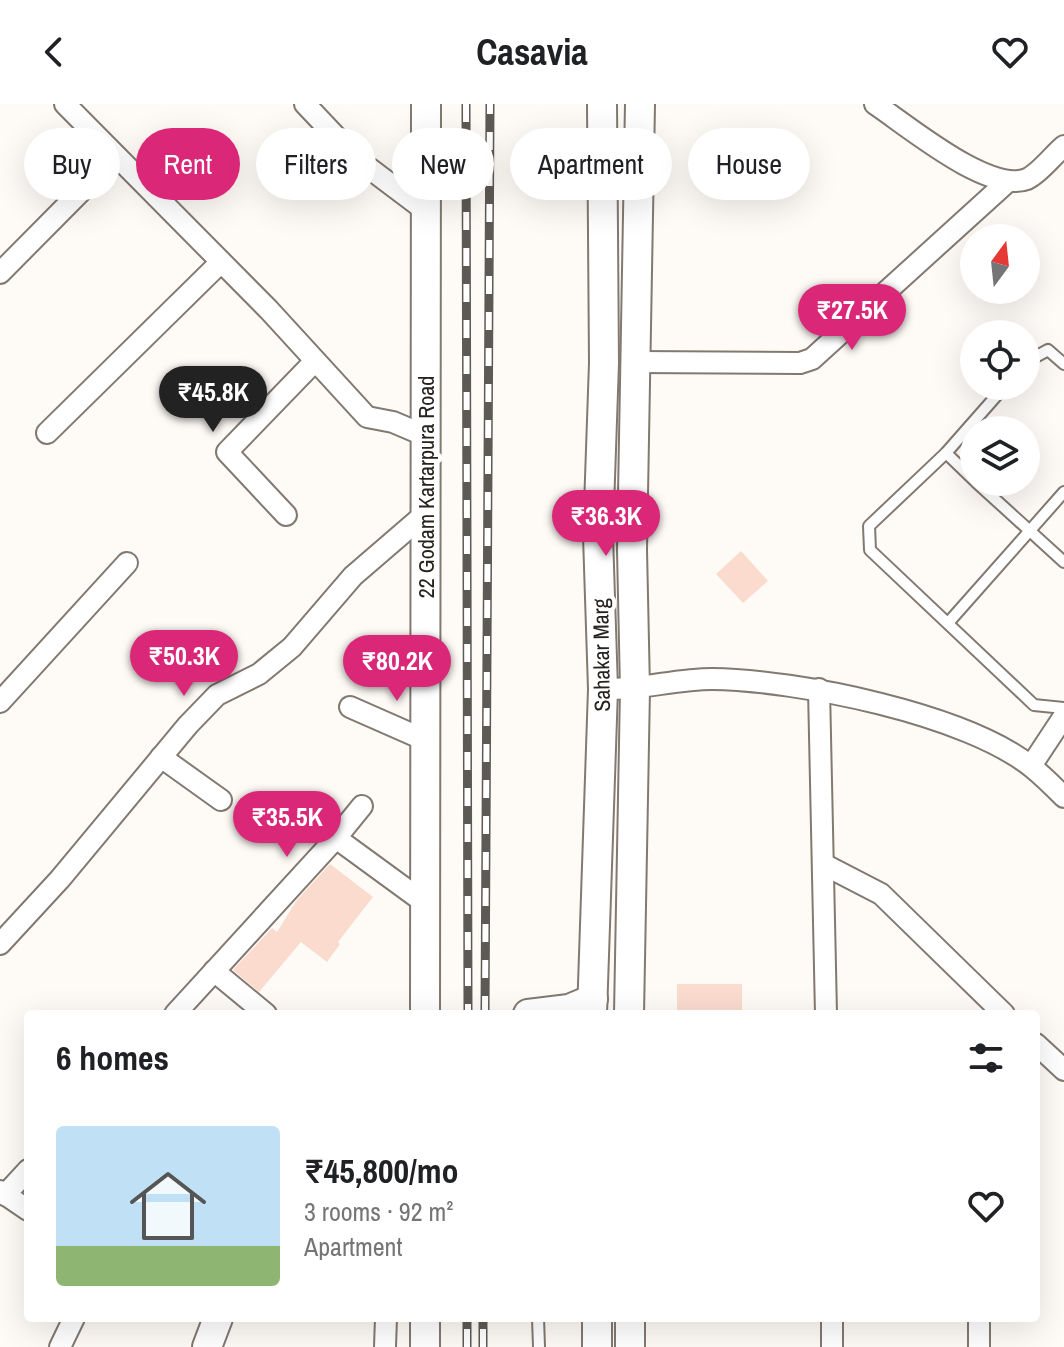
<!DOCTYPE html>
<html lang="en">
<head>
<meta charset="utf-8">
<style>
	:root { --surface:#fff; --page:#f6f6f6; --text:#202124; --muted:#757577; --line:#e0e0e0; --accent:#db2777 }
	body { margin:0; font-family:"Archivo Narrow",sans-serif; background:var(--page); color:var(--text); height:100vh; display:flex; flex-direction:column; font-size:30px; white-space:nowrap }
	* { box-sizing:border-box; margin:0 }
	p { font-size:26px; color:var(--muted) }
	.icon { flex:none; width:44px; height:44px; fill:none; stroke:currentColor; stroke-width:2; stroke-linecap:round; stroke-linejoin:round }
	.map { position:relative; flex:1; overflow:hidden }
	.side { position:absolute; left:24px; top:906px; width:1016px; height:312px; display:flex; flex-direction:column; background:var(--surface); border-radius:8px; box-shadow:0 8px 32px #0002 }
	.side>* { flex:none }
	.top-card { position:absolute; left:24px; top:24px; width:1016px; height:72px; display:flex; gap:16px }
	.needle { width:52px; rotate:15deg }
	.fabs { position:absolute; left:960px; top:120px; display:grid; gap:16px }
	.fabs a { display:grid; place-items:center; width:80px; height:80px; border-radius:50%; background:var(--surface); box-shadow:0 8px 32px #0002; font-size:40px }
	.price { position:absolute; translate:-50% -68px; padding:0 18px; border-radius:28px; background:var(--accent); color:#fff; font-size:26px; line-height:52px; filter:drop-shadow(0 2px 4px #0008) }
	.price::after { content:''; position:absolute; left:50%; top:48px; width:24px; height:18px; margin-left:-12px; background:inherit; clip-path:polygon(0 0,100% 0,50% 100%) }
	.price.active { background:#222; color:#fff }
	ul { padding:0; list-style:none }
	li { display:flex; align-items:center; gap:24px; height:200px; padding:0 32px }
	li+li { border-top:2px solid var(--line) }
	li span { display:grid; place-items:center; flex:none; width:224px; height:160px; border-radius:8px; color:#555 }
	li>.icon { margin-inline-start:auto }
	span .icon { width:96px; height:96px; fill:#fffc; stroke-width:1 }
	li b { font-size:34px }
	h2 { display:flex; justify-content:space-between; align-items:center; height:96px; padding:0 32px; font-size:34px }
	.tag { padding:0 28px; border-radius:36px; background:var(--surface); box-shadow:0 8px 32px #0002; font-size:28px; line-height:72px }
	.tag.active { background:var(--accent); color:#fff }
	header { display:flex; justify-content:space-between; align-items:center; height:104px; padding:0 32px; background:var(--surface); font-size:36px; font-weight:800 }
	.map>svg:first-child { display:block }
	.building { fill:#fadbce }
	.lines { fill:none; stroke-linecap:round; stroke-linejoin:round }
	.lane-casing { stroke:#827971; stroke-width:14 }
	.street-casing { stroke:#827971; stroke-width:24 }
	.secondary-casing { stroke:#827971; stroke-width:32 }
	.lane { stroke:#fff; stroke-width:10 }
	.street { stroke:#fff; stroke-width:20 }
	.secondary { stroke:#fff; stroke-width:28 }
	.rail-casing { stroke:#5d5955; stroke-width:9 }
	.rail { stroke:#fff; stroke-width:6; stroke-dasharray:18; stroke-linecap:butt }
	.labels { text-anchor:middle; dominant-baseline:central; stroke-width:8; stroke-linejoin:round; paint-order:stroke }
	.street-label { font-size:22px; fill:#26221f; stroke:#fff }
</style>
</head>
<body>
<header><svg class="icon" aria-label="back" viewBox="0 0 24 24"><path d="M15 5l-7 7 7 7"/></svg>Casavia<svg class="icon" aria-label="heart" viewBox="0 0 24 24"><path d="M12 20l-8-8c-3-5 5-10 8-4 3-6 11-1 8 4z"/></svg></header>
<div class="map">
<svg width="1064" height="1243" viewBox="0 0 1064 1243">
	<rect width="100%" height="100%" fill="#fefaf6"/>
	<g class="building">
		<path d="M741 447 768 477 743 499 716 470Z"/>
		<path d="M330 760 373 793 338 838 340 840 327 858 301 838 259 888 233 866 272 824 277 828 297 796Z"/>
		<rect x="677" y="880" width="65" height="30"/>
	</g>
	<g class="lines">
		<g class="lane-casing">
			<g id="lane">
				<path d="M1026 258 1048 246 1064 260"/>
				<path d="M1005 282 946 349 869 422 870 446 1034 601 1064 604"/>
				<path d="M946 349 974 376"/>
				<path d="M976 378 1064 458"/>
				<path d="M948 519 1064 388"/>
				<path d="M538 1214 539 1243"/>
			</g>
		</g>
		<g class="street-casing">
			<g id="street">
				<path d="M65 0 269 206 367 313 393 318 426 332"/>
				<path d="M305 0 357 55 426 107"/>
				<path d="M875 0C908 22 989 90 1027 75 1040 69 1053 51 1064 42"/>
				<path d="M0 169 116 52"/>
				<path d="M636 258 800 259 812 255 1006 79"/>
				<path d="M47 329 221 158"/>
				<path d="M286 411 227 348 315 257"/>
				<path d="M603 585C640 586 676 575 712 575 797 576 967 610 1033 664 1044 673 1054 683 1064 693"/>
				<path d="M819 585 826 910"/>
				<path d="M0 598 127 459"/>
				<path d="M350 603 425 636"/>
				<path d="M161 653 221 696"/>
				<path d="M1031 662 1064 612"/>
				<path d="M336 734 362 702"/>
				<path d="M823 760 881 790 1004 910"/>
				<path d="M0 840 60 775 188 621 217 591 259 570 292 543 353 472 425 410"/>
				<path d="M214 867 266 910"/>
				<path d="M175 910 336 734 425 799"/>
				<path d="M1036 940 1064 966"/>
				<path d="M0 1087 28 1106"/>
				<path d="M5 1091 28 1066"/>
				<path d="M832 1214V1243"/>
				<path d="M60 1243 74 1214"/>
				<path d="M385 1243 386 1214"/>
				<path d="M979 1243V1214"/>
			</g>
		</g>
		<g class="secondary-casing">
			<g id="secondary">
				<path d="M425 910 426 0"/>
				<path d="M528 910 569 905 593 895"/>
				<path d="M592 910 603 585 598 432 604 259 602 0"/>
				<path d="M629 910 635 585 632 446 640 0"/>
				<path d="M425 1214V1243"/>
				<path d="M597 1214V1243"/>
				<path d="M630 1214V1243"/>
				<path d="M207 1243 218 1214"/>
			</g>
		</g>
		<use href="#lane" class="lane"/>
		<use href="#street" class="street"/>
		<use href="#secondary" class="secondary"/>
		<g class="rail-casing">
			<g id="rail">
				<path d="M466 0 468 910"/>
				<path d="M485 910 490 0"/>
				<path d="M467 1243V1214"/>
				<path d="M483 1243V1214"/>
			</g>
		</g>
		<use href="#rail" class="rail"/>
	</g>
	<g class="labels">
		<g class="street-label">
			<text transform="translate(426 383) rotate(-90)">22 Godam Kartarpura Road</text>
			<text transform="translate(601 551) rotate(-91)">Sahakar Marg</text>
		</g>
	</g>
</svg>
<div class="fabs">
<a><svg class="needle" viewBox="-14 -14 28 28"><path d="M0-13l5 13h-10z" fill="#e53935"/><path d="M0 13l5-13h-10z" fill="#757577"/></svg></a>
<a><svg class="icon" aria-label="locate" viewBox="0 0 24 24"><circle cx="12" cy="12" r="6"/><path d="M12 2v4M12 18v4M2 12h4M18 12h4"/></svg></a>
<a><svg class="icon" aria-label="layers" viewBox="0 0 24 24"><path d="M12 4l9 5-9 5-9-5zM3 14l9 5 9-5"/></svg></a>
</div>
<b class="price" style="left:852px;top:248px">₹27.5K</b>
<b class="price active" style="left:213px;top:330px">₹45.8K</b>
<b class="price" style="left:606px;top:454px">₹36.3K</b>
<b class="price" style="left:184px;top:594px">₹50.3K</b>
<b class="price" style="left:397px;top:599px">₹80.2K</b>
<b class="price" style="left:287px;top:755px">₹35.5K</b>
<div class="top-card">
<a class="tag">Buy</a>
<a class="tag active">Rent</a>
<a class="tag">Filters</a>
<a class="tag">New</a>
<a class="tag">Apartment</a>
<a class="tag">House</a>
</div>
<section class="side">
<h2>6 homes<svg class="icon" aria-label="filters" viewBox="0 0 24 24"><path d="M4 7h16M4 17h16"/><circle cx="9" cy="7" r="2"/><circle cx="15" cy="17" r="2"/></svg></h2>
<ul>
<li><span style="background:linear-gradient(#bfe0f5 75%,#8fb573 0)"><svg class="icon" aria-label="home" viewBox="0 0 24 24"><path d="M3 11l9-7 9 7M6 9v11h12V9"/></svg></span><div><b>₹45,800/mo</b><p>3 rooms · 92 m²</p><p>Apartment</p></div><svg class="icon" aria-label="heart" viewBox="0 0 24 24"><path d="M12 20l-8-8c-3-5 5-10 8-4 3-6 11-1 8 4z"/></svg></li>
</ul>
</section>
</div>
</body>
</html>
